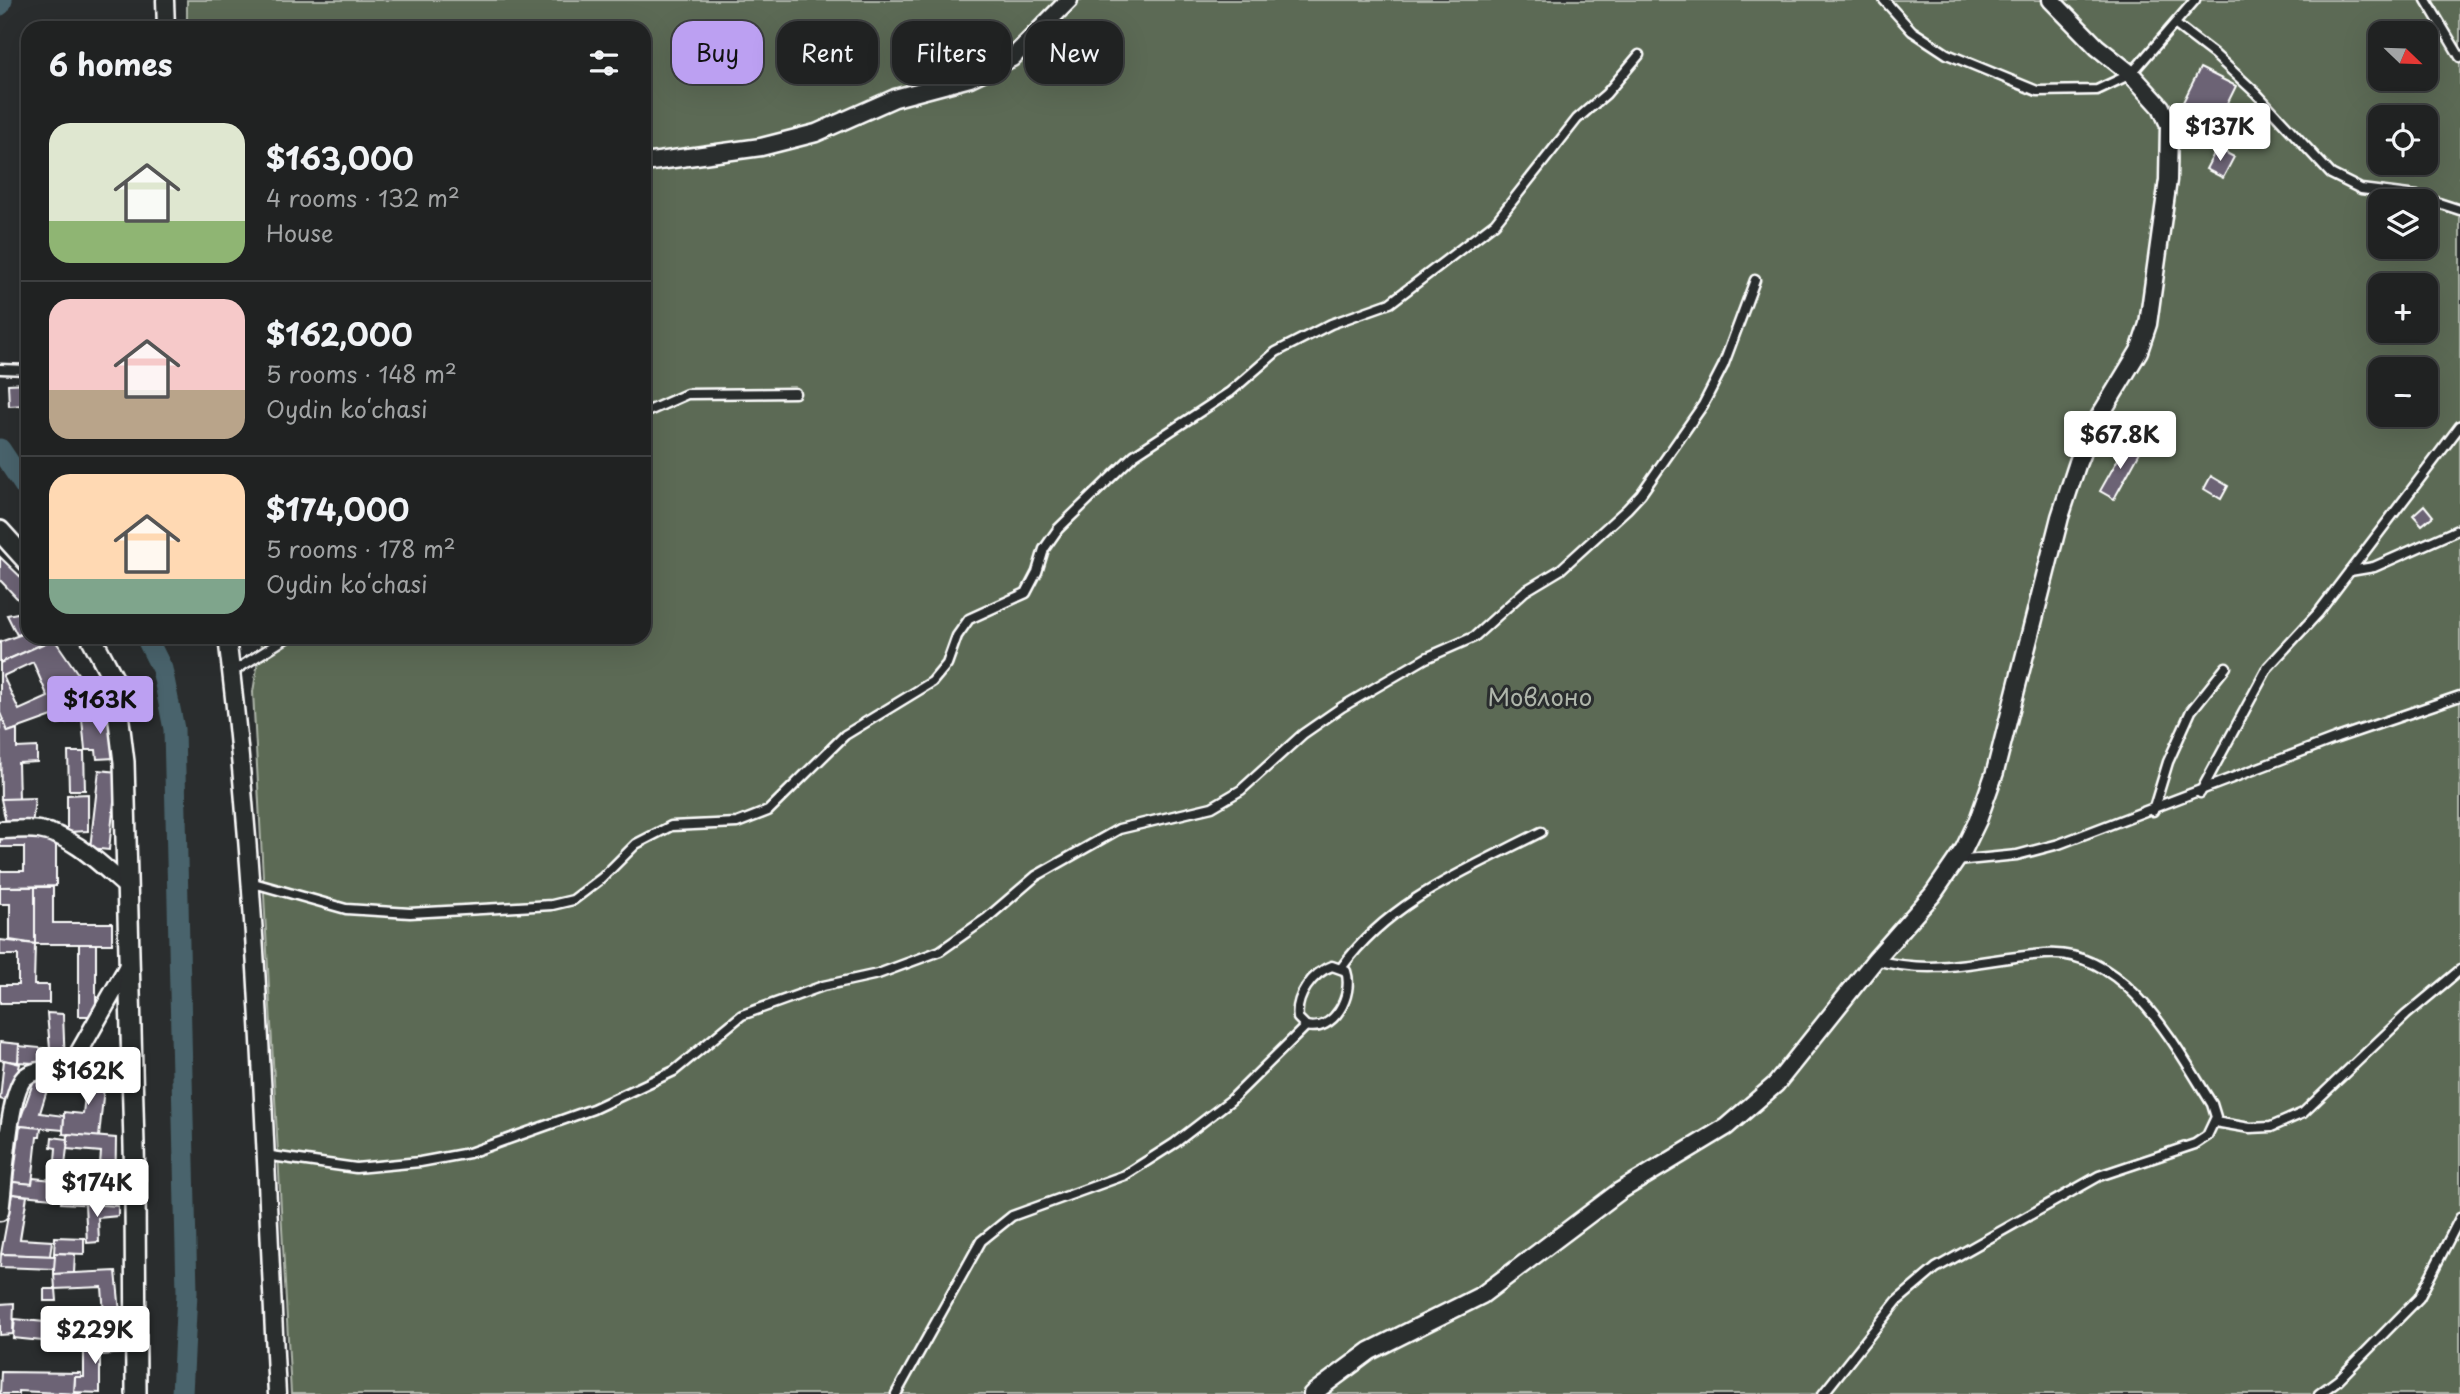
<!DOCTYPE html>
<html lang="en">
<head>
<meta charset="utf-8">
<style>
	:root { --surface:#202222; --page:#282a2a; --text:#f1f3f6; --muted:#a2a4a5; --line:#3d3f40; --accent:#bca0f2 }
	body { margin:0; font-family:"Playpen Sans",sans-serif; background:var(--page); color:var(--text); height:100vh; display:flex; flex-direction:column; font-size:26px; white-space:nowrap }
	* { box-sizing:border-box; margin:0 }
	p { font-size:23px; color:var(--muted) }
	.icon { flex:none; width:38px; height:38px; fill:none; stroke:currentColor; stroke-width:2; stroke-linecap:round; stroke-linejoin:round }
	.map { position:relative; flex:1; overflow:hidden }
	.side { position:absolute; left:21px; top:21px; width:630px; height:623px; display:flex; flex-direction:column; background:var(--surface); border-radius:21px; box-shadow:0 7px 28px #0002,0 0 0 2px var(--line) }
	.side>* { flex:none }
	.banner { position:absolute; left:672px; top:21px; width:665px; height:63px; display:flex; gap:14px }
	.needle { width:46px; rotate:113deg }
	.tools { position:absolute; left:2368px; top:21px; display:grid; gap:14px }
	.tools a { display:grid; place-items:center; width:70px; height:70px; border-radius:14px; background:var(--surface); box-shadow:0 7px 28px #0002,0 0 0 2px var(--line); font-size:35px }
	.price { position:absolute; translate:-50% -60px; padding:0 16px; border-radius:7px; background:#fff; color:#222; font-size:23px; line-height:46px; filter:drop-shadow(0 2px 4px #0008) }
	.price::after { content:''; position:absolute; left:50%; top:42px; width:21px; height:16px; margin-left:-10px; background:inherit; clip-path:polygon(0 0,100% 0,50% 100%) }
	.price.active { background:var(--accent); color:#111 }
	ul { padding:0; list-style:none }
	li { display:flex; align-items:center; gap:21px; height:175px; padding:0 28px }
	li+li { border-top:2px solid var(--line) }
	li span { display:grid; place-items:center; flex:none; width:196px; height:140px; border-radius:21px; color:#555 }
	li>.icon { margin-inline-start:auto }
	span .icon { width:84px; height:84px; fill:#fffc; stroke-width:1 }
	li b { font-size:30px }
	h2 { display:flex; justify-content:space-between; align-items:center; height:84px; padding:0 28px; font-size:30px }
	.pill { padding:0 24px; border-radius:21px; background:var(--surface); box-shadow:0 7px 28px #0002,0 0 0 2px var(--line); font-size:24px; line-height:63px }
	.pill.active { background:var(--accent); color:#111 }
	.map>svg:first-child { display:block }
	.green { fill:#5c6b54; stroke:#aeb5aa; stroke-width:2; fill-rule:evenodd }
	.lines { fill:none; stroke-linecap:round; stroke-linejoin:round }
	.canal { stroke:#48646c; stroke-width:21 }
	.building { fill:#6c6475; stroke:#fff; stroke-width:2; fill-rule:evenodd }
	.service-casing { stroke:#fff; stroke-width:13 }
	.minor-casing { stroke:#fff; stroke-width:21 }
	.tertiary-casing { stroke:#fff; stroke-width:24 }
	.service { stroke:#2a2d2e; stroke-width:8 }
	.minor { stroke:#2a2d2e; stroke-width:16 }
	.tertiary { stroke:#2a2d2e; stroke-width:19 }
	.labels { text-anchor:middle; dominant-baseline:central; stroke-width:6; stroke-linejoin:round; paint-order:stroke }
	.park-label { font-size:24px; fill:#aeb5aa; stroke:#2a2d2e }
</style>
</head>
<body>
<div class="map">
<svg width="2460" height="1394" viewBox="0 0 2460 1394">
	<rect width="100%" height="100%" fill="#2a2d2e"/>
	<filter id="ink" filterUnits="userSpaceOnUse"><feTurbulence type="fractalNoise" baseFrequency=".0143" numOctaves="2"/><feDisplacementMap in="SourceGraphic" scale="14" xChannelSelector="R" yChannelSelector="G"/><feConvolveMatrix kernelMatrix="1 2 1 2 8 2 1 2 1" color-interpolation-filters="sRGB"/></filter>
	<g filter="url(#ink)">
		<path class="green" d="M187 0H2460V1394H291L253 692 262 637H644V28H187ZM2380 33H2426V79H2380ZM2380 117H2426V163H2380ZM2380 201H2426V247H2380ZM2380 285H2426V331H2380ZM2380 369H2426V415H2380Z"/>
		<g class="lines">
			<g class="canal">
				<path d="M0 5 2 0"/>
				<path d="M0 449 28 491"/>
				<path d="M146 637 162 669 174 729 187 1292 182 1394"/>
			</g>
		</g>
		<g class="building">
			<path d="M2200 68 2236 86 2210 139 2174 120Z"/>
			<path d="M2217 148 2234 157 2223 178 2206 169Z"/>
			<path d="M28 383V405L9 406 8 384Z"/>
			<path d="M2127 443 2141 450 2114 499 2100 491Z"/>
			<path d="M2211 476 2228 486 2221 499 2204 489Z"/>
			<path d="M2424 505 2433 516 2422 525 2413 515Z"/>
			<path d="M0 557 28 584V610L0 580Z"/>
			<path d="M28 611V632L17 635 7 615Z"/>
			<path d="M28 632V637L54 639 0 663V642Z"/>
			<path d="M54 639 90 691 91 702 8 732 0 713V663ZM33 662 48 697 19 710 3 676Z"/>
			<path d="M100 699 106 715 57 724 54 715Z"/>
			<path d="M106 715H113L115 758 97 759 96 750H85L82 719Z"/>
			<path d="M3 720 8 732 17 729V748L37 747V762L18 763 19 799H1L0 721Z"/>
			<path d="M68 752H84L85 790H69Z"/>
			<path d="M99 770 117 772 109 850 90 848Z"/>
			<path d="M88 794V831L67 832V795Z"/>
			<path d="M35 798 32 826 6 823 1 799Z"/>
			<path d="M0 832 56 838V886L0 887V871H24V847H0Z"/>
			<path d="M0 887H35V944L10 940V904H0Z"/>
			<path d="M35 887H53V923H112V944H35Z"/>
			<path d="M0 940 35 944 34 985H49V1003H0V985H18V955H0Z"/>
			<rect x="79" y="944" width="17" height="72"/>
			<path d="M47 1013 63 1014 65 1065 18 1062 19 1046 50 1049Z"/>
			<path d="M0 1042 19 1044 18 1062 0 1060Z"/>
			<path d="M4 1060 20 1064 10 1102 0 1099Z"/>
			<path d="M88 1066 106 1067 99 1137 63 1134 64 1112 83 1114Z"/>
			<path d="M35 1077 50 1080 40 1113 64 1116 63 1130 18 1126Z"/>
			<path d="M20 1126 41 1128 40 1137H37L32 1184 13 1182Z"/>
			<path d="M68 1134 116 1138 115 1206 61 1203 63 1187 98 1190 101 1152 67 1149Z"/>
			<path d="M52 1137 68 1139 64 1174 54 1173 56 1148 51 1147Z"/>
			<path d="M33 1178 63 1181 62 1199 12 1194 13 1182 32 1184Z"/>
			<path d="M12 1194 27 1196 20 1239 52 1241 50 1256 1 1254Z"/>
			<path d="M85 1204 118 1206V1216L98 1218 99 1242 87 1243Z"/>
			<path d="M55 1237 84 1238V1254L54 1253Z"/>
			<path d="M54 1253 75 1254 74 1273 54 1274Z"/>
			<path d="M1 1254 55 1256 54 1269 0 1267Z"/>
			<path d="M116 1271 123 1343 95 1344 94 1330 105 1329 102 1287 55 1289 54 1274Z"/>
			<path d="M44 1289H56L57 1301H44Z"/>
			<path d="M14 1303 13 1334 0 1335V1304Z"/>
			<path d="M15 1319 54 1323 52 1342 13 1338Z"/>
			<path d="M53 1327 74 1329 72 1344 52 1342Z"/>
			<path d="M123 1343 124 1353 100 1355V1393L74 1392 75 1377H84V1345Z"/>
			<path d="M1 1372 81 1373V1377H75L74 1392 82 1394 18 1391V1394H0Z"/>
		</g>
		<g class="lines">
			<g class="service-casing">
				<g id="service">
					<path d="M1884 0 1912 31 1947 54 2037 91 2097 90 2131 74 2195 0"/>
					<path d="M2426 0 2460 57"/>
					<path d="M2176 25 2214 54 2256 93 2331 174 2361 189 2417 196 2460 210"/>
					<path d="M0 369 28 370"/>
					<path d="M644 413 687 394 795 393"/>
					<path d="M2350 571 2374 567 2460 529"/>
					<path d="M232 672 288 637"/>
					<path d="M2200 793 2268 667 2318 613 2460 426"/>
					<path d="M2153 811 2168 762 2191 711 2226 667"/>
					<path d="M1956 861 2017 855 2059 844 2337 738 2460 696"/>
					<path d="M250 882 346 909 410 913 552 905 573 900 602 878 636 844 671 826 737 823 768 811 845 735 932 682 947 664 957 636 969 619 1026 593 1037 572 1044 549 1058 529 1134 455 1230 392 1276 352 1331 324 1390 303 1495 223 1577 119 1606 94 1639 55"/>
					<path d="M1332 966 1346 971C1354 995 1334 1033 1306 1026L1298 1018C1295 997 1312 973 1332 966Z"/>
					<path d="M1342 967C1390 900 1469 869 1541 832"/>
					<path d="M2215 1122 2250 1128 2271 1127 2303 1113 2406 1015 2460 970"/>
					<path d="M264 1155 356 1168 420 1162 469 1153 593 1109 674 1071 742 1015 823 986 878 974 940 951 987 918 1036 876 1119 829 1212 807 1241 790 1303 734 1342 707 1426 658 1474 637 1525 591 1560 570 1627 509 1641 494 1703 405 1723 366 1755 280"/>
					<path d="M896 1394 981 1241 1012 1216 1125 1175 1175 1143 1231 1100 1306 1026"/>
					<path d="M1823 1394 1897 1301 1936 1268 2099 1176 2195 1144 2207 1136 2216 1117 2212 1104C2175 1046 2126 948 2045 954 1981 958 1942 977 1875 960"/>
					<path d="M2319 1394 2338 1380 2419 1298 2460 1218"/>
				</g>
			</g>
			<g class="minor-casing">
				<g id="minor">
					<path d="M165 0 166 28"/>
					<path d="M644 163 761 147 816 133 895 98 970 78 1012 58 1069 0"/>
					<path d="M227 637C258 888 264 1142 277 1394"/>
					<path d="M0 830C13 830 27 828 39 830 73 835 102 866 127 887"/>
					<path d="M0 1212C4 1185 8 1095 24 1078 36 1066 60 1073 74 1061L129 964"/>
					<path d="M1312 1394 1370 1351 1482 1295 1620 1191 1726 1127 1776 1084 1875 960 1933 894 1964 849 1978 820 1995 772 2060 517 2078 462 2090 432 2139 351 2148 324 2168 180 2169 125 2161 107 2131 74 2097 47 2051 0"/>
				</g>
			</g>
			<g class="tertiary-casing">
				<g id="tertiary">
					<path d="M0 531 28 562"/>
					<path d="M91 637 114 680 124 762 135 1184 136 1394"/>
				</g>
			</g>
			<use href="#service" class="service"/>
			<use href="#minor" class="minor"/>
			<use href="#tertiary" class="tertiary"/>
		</g>
	</g>
	<g class="labels">
		<g class="park-label">
			<text x="1540" y="696">Мовлоно</text>
		</g>
	</g>
</svg>
<div class="tools">
<a><svg class="needle" viewBox="-14 -14 28 28"><path d="M0-13l5 13h-10z" fill="#e53935"/><path d="M0 13l5-13h-10z" fill="#a2a4a5"/></svg></a>
<a><svg class="icon" aria-label="locate" viewBox="0 0 24 24"><circle cx="12" cy="12" r="6"/><path d="M12 2v4M12 18v4M2 12h4M18 12h4"/></svg></a>
<a><svg class="icon" aria-label="layers" viewBox="0 0 24 24"><path d="M12 4l9 5-9 5-9-5zM3 14l9 5 9-5"/></svg></a>
<a>+</a>
<a>−</a>
</div>
<b class="price" style="left:2220px;top:163px">$137K</b>
<b class="price" style="left:2120px;top:471px">$67.8K</b>
<b class="price active" style="left:100px;top:736px">$163K</b>
<b class="price" style="left:88px;top:1107px">$162K</b>
<b class="price" style="left:97px;top:1219px">$174K</b>
<b class="price" style="left:95px;top:1366px">$229K</b>
<div class="banner">
<a class="pill active">Buy</a>
<a class="pill">Rent</a>
<a class="pill">Filters</a>
<a class="pill">New</a>
</div>
<section class="side">
<h2>6 homes<svg class="icon" aria-label="filters" viewBox="0 0 24 24"><path d="M4 7h16M4 17h16"/><circle cx="9" cy="7" r="2"/><circle cx="15" cy="17" r="2"/></svg></h2>
<ul>
<li><span style="background:linear-gradient(#dfe7d0 70%,#8fb573 0)"><svg class="icon" aria-label="home" viewBox="0 0 24 24"><path d="M3 11l9-7 9 7M6 9v11h12V9"/></svg></span><div><b>$163,000</b><p>4 rooms · 132 m²</p><p>House</p></div></li>
<li><span style="background:linear-gradient(#f6c9c9 65%,#b9a48a 0)"><svg class="icon" aria-label="home" viewBox="0 0 24 24"><path d="M3 11l9-7 9 7M6 9v11h12V9"/></svg></span><div><b>$162,000</b><p>5 rooms · 148 m²</p><p>Oydin koʻchasi</p></div></li>
<li><span style="background:linear-gradient(#ffd9b3 75%,#7fa58c 0)"><svg class="icon" aria-label="home" viewBox="0 0 24 24"><path d="M3 11l9-7 9 7M6 9v11h12V9"/></svg></span><div><b>$174,000</b><p>5 rooms · 178 m²</p><p>Oydin koʻchasi</p></div></li>
</ul>
</section>
</div>
</body>
</html>
